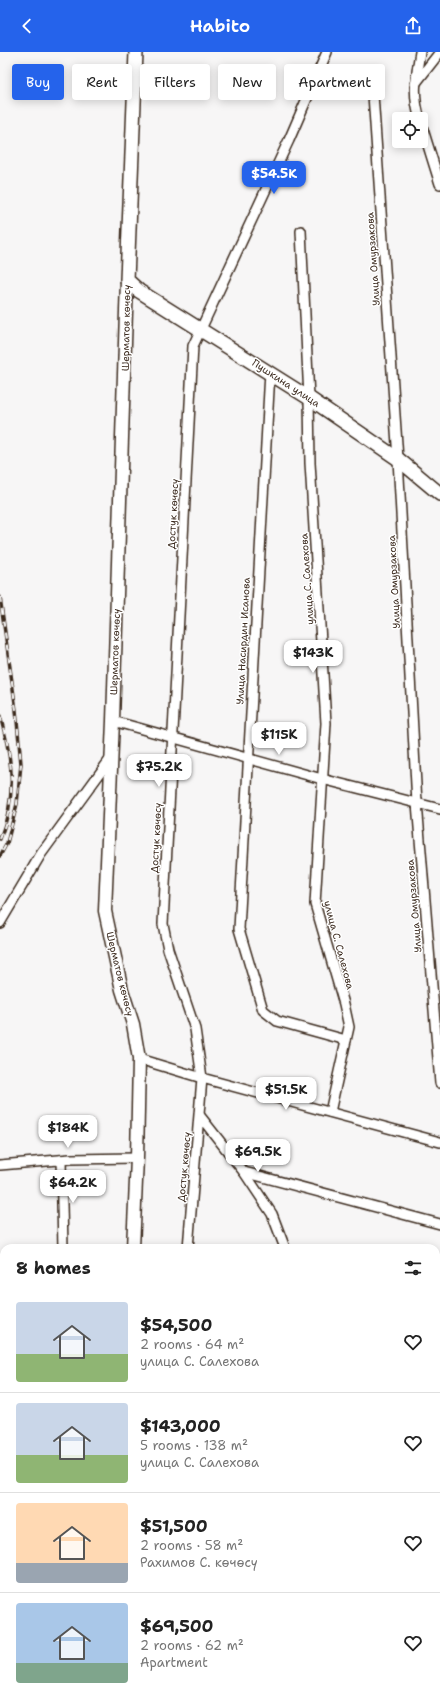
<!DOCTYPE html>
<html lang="en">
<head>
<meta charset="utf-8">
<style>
	:root { --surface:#fff; --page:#f6f6f6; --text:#222; --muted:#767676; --line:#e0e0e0; --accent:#2563eb }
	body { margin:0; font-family:"Shantell Sans",sans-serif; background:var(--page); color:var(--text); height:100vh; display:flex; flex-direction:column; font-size:15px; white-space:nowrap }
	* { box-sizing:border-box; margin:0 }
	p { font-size:13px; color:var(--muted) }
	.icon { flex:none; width:22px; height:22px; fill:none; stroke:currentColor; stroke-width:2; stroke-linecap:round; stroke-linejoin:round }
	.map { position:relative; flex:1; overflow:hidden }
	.panel { position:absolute; left:0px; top:1192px; width:440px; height:456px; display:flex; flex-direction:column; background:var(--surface); border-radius:12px 12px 0 0; box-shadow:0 2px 10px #0003 }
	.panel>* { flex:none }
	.top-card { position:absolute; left:12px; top:12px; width:416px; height:36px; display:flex; gap:8px }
	.buttons { position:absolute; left:392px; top:60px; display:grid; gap:8px }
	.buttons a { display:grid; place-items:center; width:36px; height:36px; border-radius:4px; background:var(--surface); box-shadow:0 2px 10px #0003; font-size:20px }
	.price { position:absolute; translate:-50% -34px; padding:0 9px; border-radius:8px; background:#fff; color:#222; font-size:13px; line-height:26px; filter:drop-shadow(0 1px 2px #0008) }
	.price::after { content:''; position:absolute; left:50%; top:24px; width:12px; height:9px; margin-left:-6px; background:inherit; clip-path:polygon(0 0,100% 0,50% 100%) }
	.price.active { background:var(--accent); color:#fff }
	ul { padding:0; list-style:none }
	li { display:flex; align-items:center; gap:12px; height:100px; padding:0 16px }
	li+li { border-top:1px solid var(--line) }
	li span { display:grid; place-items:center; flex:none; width:112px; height:80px; border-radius:4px; color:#555 }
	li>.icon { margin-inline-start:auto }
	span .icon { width:48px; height:48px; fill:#fffc; stroke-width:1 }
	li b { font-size:17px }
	h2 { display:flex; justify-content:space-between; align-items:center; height:48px; padding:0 16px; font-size:17px }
	.pill { padding:0 14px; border-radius:4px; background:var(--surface); box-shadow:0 2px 10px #0003; font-size:14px; line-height:36px }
	.pill.active { background:var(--accent); color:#fff }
	header { display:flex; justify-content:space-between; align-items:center; height:52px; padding:0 16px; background:var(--accent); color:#fff; font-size:18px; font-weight:600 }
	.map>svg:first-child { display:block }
	.built { fill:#e9e7e6 }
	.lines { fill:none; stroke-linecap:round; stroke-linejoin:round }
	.minor-casing { stroke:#3b2a1e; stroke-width:12 }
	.major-casing { stroke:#3b2a1e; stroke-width:15 }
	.highway-casing { stroke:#3b2a1e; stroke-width:16 }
	.minor { stroke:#fff; stroke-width:9 }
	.major { stroke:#fff; stroke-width:12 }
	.highway { stroke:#fff; stroke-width:13 }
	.rail-casing { stroke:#3b2a1e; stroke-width:3.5 }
	.rail { stroke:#fff; stroke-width:2; stroke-dasharray:6; stroke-linecap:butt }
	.labels { text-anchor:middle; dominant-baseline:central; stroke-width:3; stroke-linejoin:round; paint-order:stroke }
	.street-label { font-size:10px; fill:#3b2a1e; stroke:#fff }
</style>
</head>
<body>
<header><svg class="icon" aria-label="back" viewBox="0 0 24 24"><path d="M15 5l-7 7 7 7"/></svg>Habito<svg class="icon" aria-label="share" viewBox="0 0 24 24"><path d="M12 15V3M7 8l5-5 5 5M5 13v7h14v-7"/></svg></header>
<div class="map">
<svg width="440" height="1648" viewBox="0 0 440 1648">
	<rect width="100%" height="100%" fill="#f7f6f6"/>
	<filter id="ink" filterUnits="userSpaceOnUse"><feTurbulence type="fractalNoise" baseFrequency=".025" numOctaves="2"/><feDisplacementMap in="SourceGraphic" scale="8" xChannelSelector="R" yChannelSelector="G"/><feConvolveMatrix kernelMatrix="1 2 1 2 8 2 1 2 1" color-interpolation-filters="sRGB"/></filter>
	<g filter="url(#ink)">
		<path class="built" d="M0 1375H4V1474L0 1492Z"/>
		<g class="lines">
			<g class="minor-casing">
				<g id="minor">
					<path d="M372 28 398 407 417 751 440 1031"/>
					<path d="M415 32 440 0"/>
					<path d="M420 67C412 43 416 25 420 0"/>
					<path d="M421 71 440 132"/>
					<path d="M301 179 309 346 310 411 326 671 315 852 344 952 349 975 330 1060"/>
					<path d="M270 320 239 877 263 958 277 969 346 988"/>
					<path d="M113 669 322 727 440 757"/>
					<path d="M0 871 41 802 111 706"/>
					<path d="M139 1007 202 1026 440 1090"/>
					<path d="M200 1064 244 1120 272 1162 285 1196"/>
					<path d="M61 1108 63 1196"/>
					<path d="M0 1113 70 1107 137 1106"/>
					<path d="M244 1120 440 1172"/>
					<path d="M188 1196 202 1026 195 977 168 897 163 872 193 294 289 88 327 0"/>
					<path d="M436 1242 440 1228"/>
					<path d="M436 1427 440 1430"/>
					<path d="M436 1440 440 1439"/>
					<path d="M26 1644 27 1648"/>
					<path d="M136 1648 137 1644"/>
					<path d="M213 1648 214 1644"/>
					<path d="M288 1648 289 1644"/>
					<path d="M328 1648 329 1644"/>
				</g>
			</g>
			<g class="major-casing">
				<g id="major">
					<path d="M127 228 113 669 105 859 122 938 133 972 139 1007 137 1106 133 1196"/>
					<path d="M436 1595 440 1580"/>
					<path d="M83 1648 84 1644"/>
					<path d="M423 1648 424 1644"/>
				</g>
			</g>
			<g class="highway-casing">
				<path id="highway" d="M136 0 127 228 139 239 309 346 398 407 440 442"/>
			</g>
			<use href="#minor" class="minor"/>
			<use href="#major" class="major"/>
			<use href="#highway" class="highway"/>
			<g class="rail-casing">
				<g id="rail">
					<path d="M0 545 16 658 21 712 17 752 7 791 0 804"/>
					<path d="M0 664C13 708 17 744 0 787"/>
				</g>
			</g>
			<use href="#rail" class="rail"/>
		</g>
	</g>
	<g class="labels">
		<g class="street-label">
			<text transform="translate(373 207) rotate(-94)">Улица Омурзакова</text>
			<text transform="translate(126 276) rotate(-89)">Шерматов көчөсү</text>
			<text transform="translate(286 331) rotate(33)">Пушкина улица</text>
			<text transform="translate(173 462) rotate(-87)">Достук көчөсү</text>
			<text transform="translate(307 527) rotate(-94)">улица С. Салехова</text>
			<text transform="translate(394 530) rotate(-93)">Улица Омурзакова</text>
			<text transform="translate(243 589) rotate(-87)">Улица Насирдин Исанова</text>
			<text transform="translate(115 600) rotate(-88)">Шерматов көчөсү</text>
			<text transform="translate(156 786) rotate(-87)">Достук көчөсү</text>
			<text transform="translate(414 854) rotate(-95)">Улица Омурзакова</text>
			<text transform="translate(339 893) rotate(75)">улица С. Салехова</text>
			<text transform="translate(120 922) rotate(76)">Шерматов көчөсү</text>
			<text transform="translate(184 1115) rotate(-85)">Достук көчөсү</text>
		</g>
	</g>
</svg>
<div class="buttons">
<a><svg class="icon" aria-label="locate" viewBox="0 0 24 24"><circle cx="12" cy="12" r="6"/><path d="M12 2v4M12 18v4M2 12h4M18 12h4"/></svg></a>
</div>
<b class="price active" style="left:274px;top:143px">$54.5K</b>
<b class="price" style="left:313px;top:622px">$143K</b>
<b class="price" style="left:279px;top:704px">$115K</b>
<b class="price" style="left:159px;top:736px">$75.2K</b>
<b class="price" style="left:286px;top:1059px">$51.5K</b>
<b class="price" style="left:68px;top:1097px">$184K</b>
<b class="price" style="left:258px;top:1121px">$69.5K</b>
<b class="price" style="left:73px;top:1152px">$64.2K</b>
<div class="top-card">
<a class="pill active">Buy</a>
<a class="pill">Rent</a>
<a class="pill">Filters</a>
<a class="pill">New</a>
<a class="pill">Apartment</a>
</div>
<section class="panel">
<h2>8 homes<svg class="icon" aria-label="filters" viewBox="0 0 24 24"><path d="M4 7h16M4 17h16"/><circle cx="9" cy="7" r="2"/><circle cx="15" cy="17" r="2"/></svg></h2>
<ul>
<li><span style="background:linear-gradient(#c9d6e8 65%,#8fb573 0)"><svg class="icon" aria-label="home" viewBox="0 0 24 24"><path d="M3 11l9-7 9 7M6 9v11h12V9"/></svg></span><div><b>$54,500</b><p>2 rooms · 64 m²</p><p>улица С. Салехова</p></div><svg class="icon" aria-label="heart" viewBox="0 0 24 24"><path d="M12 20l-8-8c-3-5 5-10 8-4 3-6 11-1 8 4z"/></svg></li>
<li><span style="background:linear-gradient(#c9d6e8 65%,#8fb573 0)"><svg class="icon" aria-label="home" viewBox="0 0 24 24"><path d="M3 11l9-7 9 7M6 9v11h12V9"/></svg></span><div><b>$143,000</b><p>5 rooms · 138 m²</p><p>улица С. Салехова</p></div><svg class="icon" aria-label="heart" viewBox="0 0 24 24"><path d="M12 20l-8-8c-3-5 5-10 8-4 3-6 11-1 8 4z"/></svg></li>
<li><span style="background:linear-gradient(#ffd9b3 75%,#9aa5b1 0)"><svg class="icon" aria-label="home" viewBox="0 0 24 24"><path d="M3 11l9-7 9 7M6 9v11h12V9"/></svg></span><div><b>$51,500</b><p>2 rooms · 58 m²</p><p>Рахимов С. көчөсү</p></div><svg class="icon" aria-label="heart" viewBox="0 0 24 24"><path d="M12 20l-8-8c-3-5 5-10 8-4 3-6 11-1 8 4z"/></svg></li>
<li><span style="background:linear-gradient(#a9c7e8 75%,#7fa58c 0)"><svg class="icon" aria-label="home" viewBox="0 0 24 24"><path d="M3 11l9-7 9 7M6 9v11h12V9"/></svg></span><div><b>$69,500</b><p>2 rooms · 62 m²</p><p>Apartment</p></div><svg class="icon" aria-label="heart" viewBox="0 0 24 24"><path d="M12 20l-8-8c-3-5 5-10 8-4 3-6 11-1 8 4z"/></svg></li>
</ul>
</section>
</div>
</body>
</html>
